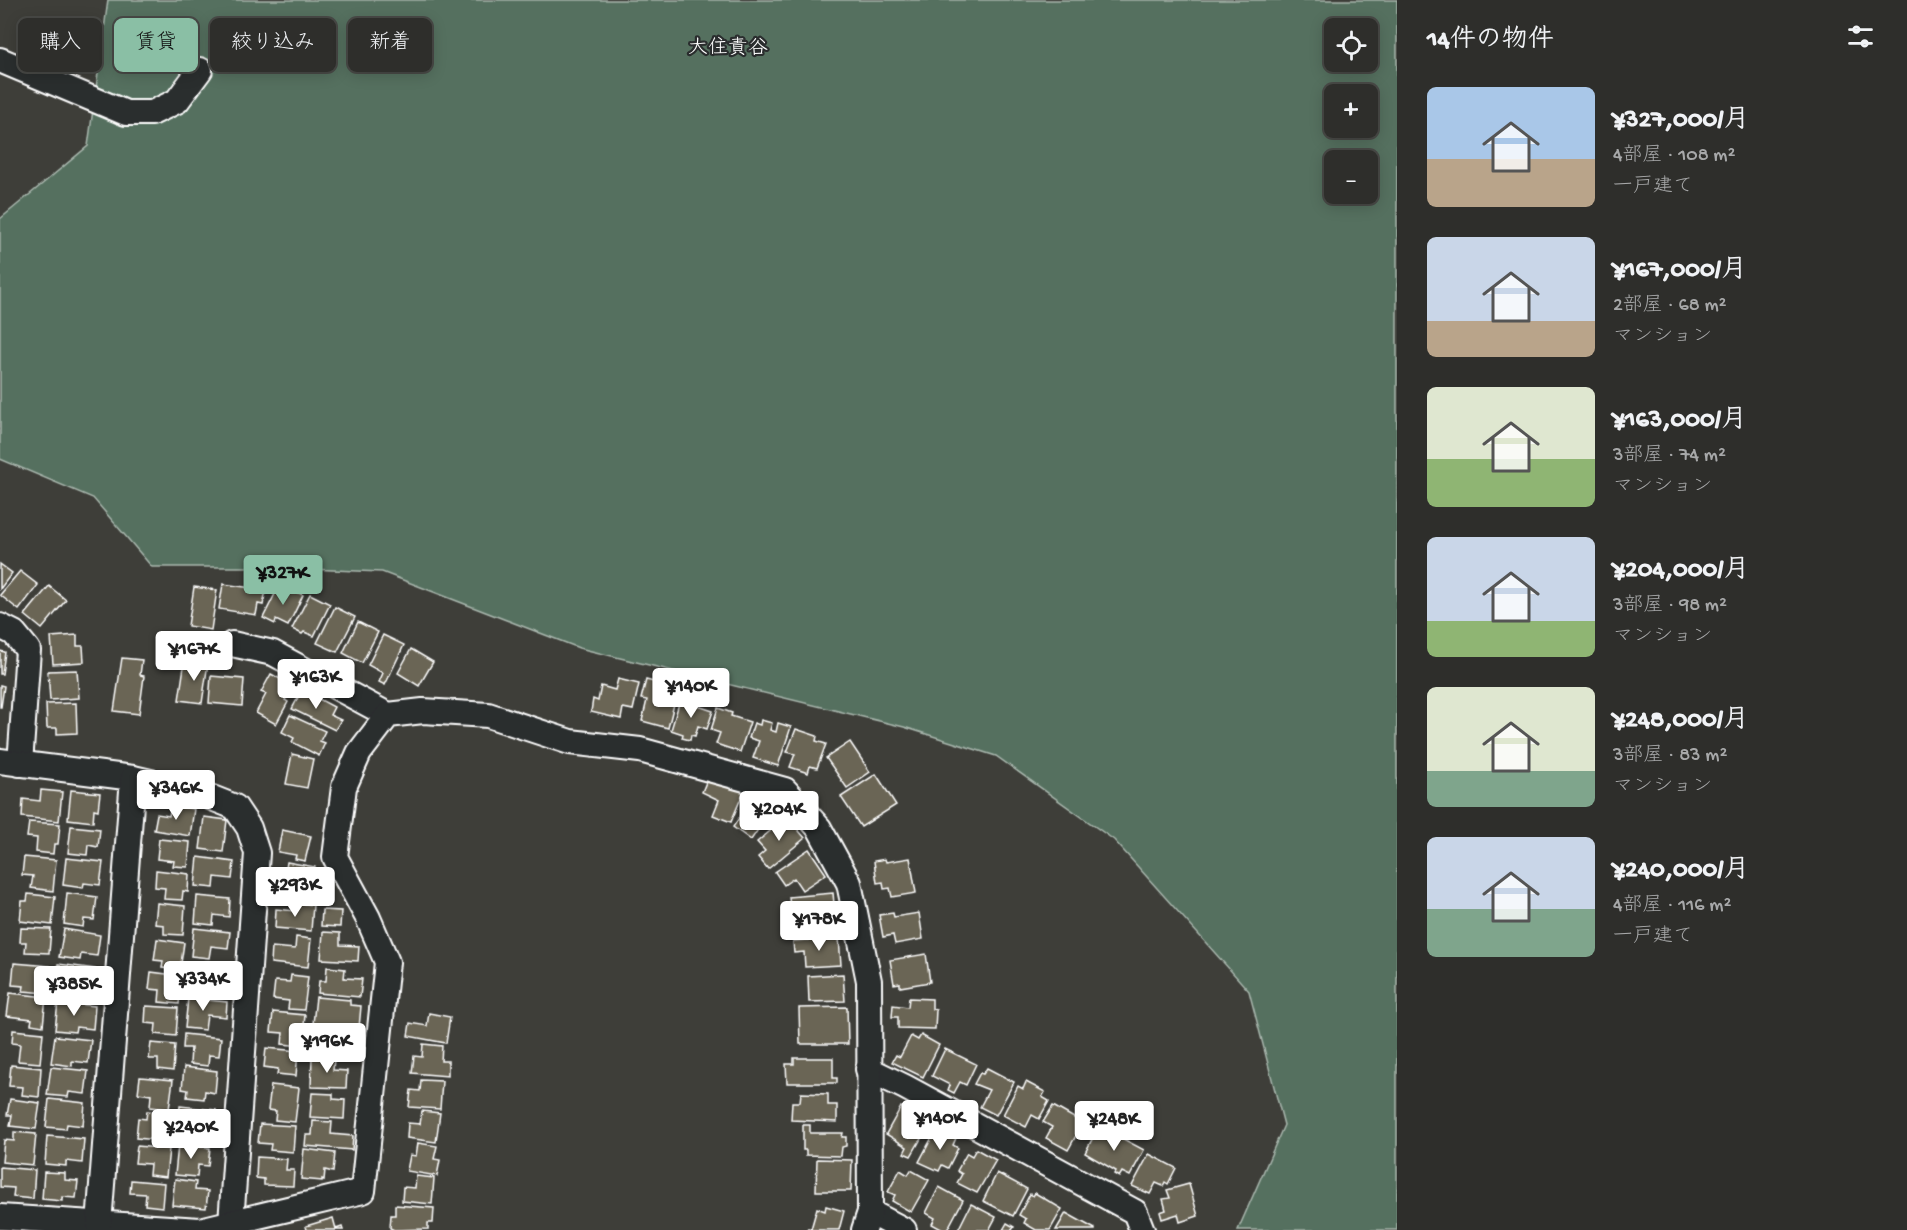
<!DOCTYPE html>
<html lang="ja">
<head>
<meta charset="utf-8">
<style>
	:root { --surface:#2e2e2b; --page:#3a3a37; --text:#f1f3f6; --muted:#a7a8a9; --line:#494a47; --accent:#8abfa5 }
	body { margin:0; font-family:"Gochi Hand","Klee One",sans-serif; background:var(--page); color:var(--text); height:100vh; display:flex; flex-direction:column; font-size:22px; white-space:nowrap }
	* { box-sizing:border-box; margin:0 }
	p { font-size:20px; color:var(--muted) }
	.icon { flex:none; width:33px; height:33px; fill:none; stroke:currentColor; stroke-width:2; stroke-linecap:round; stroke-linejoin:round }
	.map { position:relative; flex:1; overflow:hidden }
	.details { display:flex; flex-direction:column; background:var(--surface); width:510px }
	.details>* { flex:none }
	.top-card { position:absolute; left:18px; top:18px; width:570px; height:54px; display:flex; gap:12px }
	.buttons { position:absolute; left:1324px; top:18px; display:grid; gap:12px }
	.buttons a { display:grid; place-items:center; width:54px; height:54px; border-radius:9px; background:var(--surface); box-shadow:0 3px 15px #0003,0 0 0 2px var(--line); font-size:30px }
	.price { position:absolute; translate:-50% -51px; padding:0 14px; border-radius:6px; background:#fff; color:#222; font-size:20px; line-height:39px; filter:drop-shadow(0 2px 3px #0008) }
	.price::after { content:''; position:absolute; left:50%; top:36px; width:18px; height:14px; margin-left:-9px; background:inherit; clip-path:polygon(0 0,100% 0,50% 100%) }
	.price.current { background:var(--accent); color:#111 }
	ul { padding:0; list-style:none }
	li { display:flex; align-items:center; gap:18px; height:150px; padding:0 30px }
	li span { display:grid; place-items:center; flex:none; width:168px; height:120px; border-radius:9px; color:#555 }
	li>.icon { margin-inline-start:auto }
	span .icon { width:72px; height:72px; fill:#fffc; stroke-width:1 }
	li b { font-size:26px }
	h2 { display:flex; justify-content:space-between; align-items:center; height:72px; padding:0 30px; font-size:26px }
	.chip { padding:0 21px; border-radius:9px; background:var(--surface); box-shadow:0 3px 15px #0003,0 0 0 2px var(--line); font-size:21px; line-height:54px }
	.chip.current { background:var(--accent); color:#111 }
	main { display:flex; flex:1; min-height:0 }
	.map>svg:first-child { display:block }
	.green { fill:#55705f; stroke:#aab8af; stroke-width:1.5; fill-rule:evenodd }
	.building { fill:#6b6554; stroke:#fff; stroke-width:1.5 }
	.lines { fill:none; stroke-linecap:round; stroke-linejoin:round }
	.street-casing { stroke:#fff; stroke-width:28 }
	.street { stroke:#2a2d2e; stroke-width:24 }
	.labels { text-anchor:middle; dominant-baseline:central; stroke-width:4.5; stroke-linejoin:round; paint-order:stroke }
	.neighbourhood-label { font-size:20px; fill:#fff; stroke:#2a2d2e }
</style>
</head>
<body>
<main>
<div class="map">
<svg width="1397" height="1230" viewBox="0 0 1397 1230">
	<rect width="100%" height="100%" fill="#3e3e39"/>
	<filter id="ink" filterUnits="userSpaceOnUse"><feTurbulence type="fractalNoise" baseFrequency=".0167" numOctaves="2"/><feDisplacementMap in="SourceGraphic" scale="12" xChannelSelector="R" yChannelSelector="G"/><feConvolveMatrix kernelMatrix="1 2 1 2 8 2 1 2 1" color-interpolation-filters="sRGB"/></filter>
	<g filter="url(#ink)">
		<path class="green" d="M108 0H1397V1230H1238L1284 1125 1249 991 1114 840 996 756 904 727 579 648 382 572 258 567H152L93 498 0 459V219L88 146ZM1335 28H1368V62H1335ZM1335 94H1368V128H1335ZM1335 160H1368V194H1335Z"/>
		<g class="building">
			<path d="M0 564 12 573 0 589Z"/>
			<path d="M20 571 38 585 19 610 0 595Z"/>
			<path d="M223 584 266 590 263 605 258 604 256 615 219 609Z"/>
			<path d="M280 584 303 595 288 626 276 620 275 624 263 618Z"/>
			<path d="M49 586 66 600 42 629 25 615Z"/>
			<path d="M194 587 217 590 211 630 188 626Z"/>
			<path d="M310 594 330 604 314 636 304 632 302 634 292 629Z"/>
			<path d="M335 607 355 617 337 652 317 643Z"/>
			<path d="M358 622 378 632 362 663 343 653Z"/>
			<path d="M77 635V646H83L84 662 53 664 51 637Z"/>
			<path d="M383 635 404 645 385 685 379 682 383 673 368 665Z"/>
			<path d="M411 649 433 662 419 686 398 673Z"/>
			<path d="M0 651 5 652 2 674H0Z"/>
			<path d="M122 658 142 660 140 675 144 676 139 714 114 711Z"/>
			<path d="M185 660 208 663 202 703 179 700Z"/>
			<path d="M77 670 79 698 50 700 48 671Z"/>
			<path d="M271 674 284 681 281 686 290 692 285 700 288 702 276 724 256 713 266 694 261 692Z"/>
			<path d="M211 676 244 679 242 706 209 703Z"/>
			<path d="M618 679 639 684 633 710 623 708 621 719 591 712 593 699 598 701 601 686 615 690Z"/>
			<path d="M646 680 678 688 668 728 642 721 647 700 641 699Z"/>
			<path d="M0 685 4 686 1 707H0Z"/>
			<path d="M302 690 334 707 330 715 341 720 335 730 292 709Z"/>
			<path d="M680 700 713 711 707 729 698 726 695 736 691 735 690 740 682 738 683 734 671 730Z"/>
			<path d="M76 703 77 733 57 734V728H47L46 704Z"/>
			<path d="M718 708 732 713 731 716 750 722 740 752 716 744 720 733 711 730Z"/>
			<path d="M290 715 325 731 320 741 325 743 319 756 292 742 294 738 282 732Z"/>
			<path d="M761 720 772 723 770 730 776 732 778 723 791 727 778 766 753 758 759 741 749 738 754 723 760 725Z"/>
			<path d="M796 729 817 736 816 741 826 744 817 768 810 766 808 773 790 767 795 754 787 752Z"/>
			<path d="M850 742 870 772 847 788 826 758Z"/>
			<path d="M292 754 313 759 307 788 286 784Z"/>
			<path d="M876 774 896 805 861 827 841 797Z"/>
			<path d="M709 775 744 791 731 822 713 815 719 800 702 792Z"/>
			<path d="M41 790 62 792 59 821 22 817 23 799 40 801Z"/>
			<path d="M71 790 100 793 98 810 94 809 93 822 68 819Z"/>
			<path d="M753 797 772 809 751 840 733 827Z"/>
			<path d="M171 806 194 809 190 836 154 830 157 814 169 816Z"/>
			<path d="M204 817 227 820 223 852 200 849Z"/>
			<path d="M787 817 805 838 768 869 758 857 765 851 757 842Z"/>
			<path d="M29 822 60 824 58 844H54L53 854 36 852 37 838 27 837Z"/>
			<path d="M71 826 100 829 98 847 88 845 87 855 68 853Z"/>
			<path d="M282 830 311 836 305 861 295 859 296 855 278 852Z"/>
			<path d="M159 839 190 842 188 867 173 866 174 861 157 859Z"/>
			<path d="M809 849 826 874 802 890 794 878 784 885 775 872Z"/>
			<path d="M24 857 56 860 53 891 31 888 33 876 22 875Z"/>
			<path d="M198 857 234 862 232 879 215 877 214 888 195 886Z"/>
			<path d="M66 858 103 862 100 885 84 883 83 888 63 885Z"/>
			<path d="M910 858 916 893 892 897 890 888 884 889 883 882 877 883 874 861 885 859 886 862Z"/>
			<path d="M287 862 315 867 310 897 299 895 300 891 289 889 291 881 284 880Z"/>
			<path d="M156 870 189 874 188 892 183 891 182 900 164 899 165 888 155 887Z"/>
			<path d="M67 893 97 897 94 920 84 919 83 927 64 924Z"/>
			<path d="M833 893 836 926 792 929 789 897Z"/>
			<path d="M28 894 55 897 52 925 20 921 22 901H27Z"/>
			<path d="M197 896 230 899 229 917 214 915 213 925 195 923Z"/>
			<path d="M157 903 185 906 183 935 164 934V925L155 924Z"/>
			<path d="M297 903 313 905 311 931 275 928 276 909 296 911Z"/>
			<path d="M322 910 341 911 340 927 321 926Z"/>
			<path d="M893 913 894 917 919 913 923 939 895 944 893 935 883 937 879 915Z"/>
			<path d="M21 928 51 929 49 953 25 952 26 942H20Z"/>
			<path d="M194 928 230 932 228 948 211 946 209 958 191 956Z"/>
			<path d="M64 929 100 935 97 956 81 954 80 960 59 957Z"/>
			<path d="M323 932 340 933V945L359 946 358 961 321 959Z"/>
			<path d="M296 937 311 939 308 967 271 963 272 947 295 949Z"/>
			<path d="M839 938 841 965 805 967 804 952 794 953 793 941Z"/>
			<path d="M157 939 184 943 180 970 162 968 163 961 154 960Z"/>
			<path d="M926 954 930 982 900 987V983L894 984 890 960Z"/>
			<path d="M14 963 50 966 47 993 23 991 24 986 12 985Z"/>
			<path d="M58 964 95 969 93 991 77 989 76 995 55 992Z"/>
			<path d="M189 964 222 968 220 984 213 983 211 995 194 993 196 982 187 981Z"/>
			<path d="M327 967 345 969 344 978 362 979 360 997 318 993 319 981H326Z"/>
			<path d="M151 972 182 976 179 1004 159 1002 160 990 149 989Z"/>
			<path d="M843 974 845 1001 809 1002 808 976Z"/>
			<path d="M291 975 308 977 304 1010 288 1009 289 1001 273 999 275 981 290 982Z"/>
			<path d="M10 993 46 997 43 1026 31 1024 32 1019 7 1016Z"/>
			<path d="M316 997 350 1000V1005L361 1006 359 1028 313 1024Z"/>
			<path d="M188 998 227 1002 226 1017 207 1015 205 1030 185 1028Z"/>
			<path d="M909 998 932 999V1009L936 1010 935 1029 898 1028V1017H892L893 1005 908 1007Z"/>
			<path d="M58 1002 95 1006 93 1029 76 1027 75 1032 55 1030Z"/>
			<path d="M146 1006 178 1008 176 1036 155 1034 156 1024 145 1023Z"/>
			<path d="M847 1007 848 1044H800L799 1008Z"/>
			<path d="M273 1012 305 1015 302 1046 282 1044 283 1033 271 1032Z"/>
			<path d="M429 1013 450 1017 446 1043 408 1036 410 1023 427 1026Z"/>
			<path d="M317 1028 342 1031 341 1042 357 1044V1056L315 1052Z"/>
			<path d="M13 1030 43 1033 40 1063 18 1061 20 1044 12 1043Z"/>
			<path d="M184 1034 221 1038 219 1056 209 1055 208 1066 190 1064 191 1048H183Z"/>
			<path d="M921 1035 939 1045 923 1077 892 1062 896 1055 900 1057 911 1036 918 1040Z"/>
			<path d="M55 1036 91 1040 88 1063 72 1061V1066L51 1063Z"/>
			<path d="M151 1043 175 1045 173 1071 158 1069V1059H149Z"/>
			<path d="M423 1044 442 1046 441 1061H448V1076L412 1073 414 1056 422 1057Z"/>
			<path d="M266 1048 298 1051 296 1076 277 1074 278 1069 264 1067Z"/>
			<path d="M945 1049 976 1064 966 1085 960 1082 954 1093 948 1090 950 1085 932 1076Z"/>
			<path d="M312 1057 334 1059 333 1070 347 1071 346 1088 311 1087Z"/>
			<path d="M794 1058H833V1078H837V1083H787L786 1064H794Z"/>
			<path d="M11 1065 41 1068 39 1097 22 1095 23 1087 9 1086Z"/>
			<path d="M51 1067 88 1071 85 1094 69 1092 68 1097 47 1095Z"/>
			<path d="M184 1067 217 1071 215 1093 205 1091 204 1099 187 1097 188 1090 182 1089Z"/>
			<path d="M987 1068 1014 1082 996 1115 980 1107 989 1090 974 1084 980 1073 983 1074Z"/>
			<path d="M140 1077 173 1080 169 1109 150 1107 151 1095 138 1093Z"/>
			<path d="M421 1080 442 1081 440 1109 409 1107 411 1090 420 1091Z"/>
			<path d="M1026 1082 1045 1092 1042 1097 1049 1101 1039 1119 1032 1115 1026 1127 1003 1115 1018 1086 1023 1089Z"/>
			<path d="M271 1085 299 1088 295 1122 275 1120 276 1111 268 1110Z"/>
			<path d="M312 1093 333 1094V1099L345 1100 344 1119 310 1117Z"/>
			<path d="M801 1093 828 1094V1105H837V1122L791 1120 792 1102H800Z"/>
			<path d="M10 1099 40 1103 36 1129 10 1126 12 1115H7Z"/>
			<path d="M49 1099 85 1103 83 1126 67 1124 66 1129 46 1127Z"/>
			<path d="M180 1106 216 1110 215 1129 201 1127 200 1139 183 1138 184 1127 178 1126Z"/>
			<path d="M1053 1106 1083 1123 1068 1150 1046 1138 1052 1127 1043 1122Z"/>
			<path d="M901 1107 930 1123 911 1156 904 1153 907 1147 886 1134Z"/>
			<path d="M147 1111 165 1113V1120L171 1121 169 1141 136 1138 138 1118 146 1119Z"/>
			<path d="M422 1111 440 1113 436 1142 407 1138 408 1123 420 1124Z"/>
			<path d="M313 1121 332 1122 331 1134 353 1136 352 1150 305 1146 306 1135H312Z"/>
			<path d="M260 1124 295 1126 293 1152 270 1150 271 1144 258 1143Z"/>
			<path d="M803 1125H810V1133H843L842 1137H846V1146L842 1147 841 1156 806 1155V1150H803Z"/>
			<path d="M1099 1126 1144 1150 1130 1176 1122 1172 1119 1177 1114 1174 1116 1171 1085 1153Z"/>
			<path d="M937 1128 956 1138 953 1145 958 1148 948 1168 942 1165 939 1171 919 1162Z"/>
			<path d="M14 1132 36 1134 33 1165 2 1162 4 1140 14 1141Z"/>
			<path d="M47 1136 84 1139 82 1163 66 1161V1166L45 1164Z"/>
			<path d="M418 1143 437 1146 434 1159 440 1160 437 1176 407 1171 410 1155 416 1156Z"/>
			<path d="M178 1145 210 1148 208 1166 198 1165 197 1177 175 1175Z"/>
			<path d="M137 1146 169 1149 166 1177 149 1175 150 1164 135 1163Z"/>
			<path d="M304 1149 335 1153 333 1172 325 1170 324 1180 322 1179V1181L301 1179Z"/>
			<path d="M976 1149 996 1160 977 1193 957 1183 962 1174 957 1171 967 1153 972 1156Z"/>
			<path d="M1149 1154 1176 1168 1168 1184 1165 1182 1163 1186 1156 1183 1150 1194 1132 1186Z"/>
			<path d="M257 1157 287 1159 286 1170H294L293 1186 264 1185V1179L256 1178Z"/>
			<path d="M817 1159 852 1160 851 1191H816Z"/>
			<path d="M0 1167 35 1170 33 1199 13 1197 14 1188 0 1187Z"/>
			<path d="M900 1170 908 1175 911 1170 929 1180 911 1212 892 1201 895 1195 888 1192Z"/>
			<path d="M44 1172 65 1173V1180L78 1181 76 1198 62 1197V1201L42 1199Z"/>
			<path d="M997 1173 1027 1189 1013 1216 983 1201Z"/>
			<path d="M416 1176 434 1178 432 1204 402 1201 403 1187 415 1188Z"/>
			<path d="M175 1179 196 1182 195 1190 208 1191 206 1208 172 1205Z"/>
			<path d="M131 1180 164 1183 162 1207 145 1205 146 1194 130 1193Z"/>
			<path d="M1189 1184 1198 1216 1180 1222 1178 1214 1162 1219 1160 1212 1166 1210 1163 1199 1170 1198 1167 1190Z"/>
			<path d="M939 1187 963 1200 947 1230H943L932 1224 935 1218 926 1213Z"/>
			<path d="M1035 1193 1062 1209 1050 1230H1036L1024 1223 1026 1219 1019 1215 1030 1194 1033 1196Z"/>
			<path d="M971 1204 996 1217 989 1230H958Z"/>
			<path d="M395 1205 434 1208 433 1223H428V1229L394 1230 390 1228 391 1215H395Z"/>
			<path d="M826 1206 844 1211 839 1230H807L808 1228 811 1229 817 1208 825 1211Z"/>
			<path d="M1066 1213 1095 1229V1230H1056Z"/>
			<path d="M333 1218 336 1229 342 1227 343 1230H307L306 1226Z"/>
			<path d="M1007 1223 1014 1227 1012 1230H1003Z"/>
		</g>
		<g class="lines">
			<g class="street-casing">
				<g id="street">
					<path d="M0 60 126 113H152L177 101 200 70"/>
					<path d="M0 626 14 633 28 650 20 764"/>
					<path d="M232 644 273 653 388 715"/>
					<path d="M0 761 133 778 202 794 235 807 249 828 257 853 231 1223"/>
					<path d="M868 1069 905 1087 1135 1212 1142 1230"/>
					<path d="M870 1212 904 1230"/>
					<path d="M0 1217 200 1230 363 1191 387 962 368 918 335 857 344 787 359 753 388 715 423 711 488 715 570 742 640 750 785 790 819 828 849 883 869 981 870 1212 864 1230"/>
					<path d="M99 1224 133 778"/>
				</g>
			</g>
			<use href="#street" class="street"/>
		</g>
	</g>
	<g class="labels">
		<g class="neighbourhood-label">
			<text x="728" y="49">大住責谷</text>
		</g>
	</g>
</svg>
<div class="buttons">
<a><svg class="icon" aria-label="locate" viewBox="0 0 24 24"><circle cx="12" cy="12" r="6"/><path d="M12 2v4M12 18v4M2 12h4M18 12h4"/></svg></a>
<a>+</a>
<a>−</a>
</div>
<b class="price current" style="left:283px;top:606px">¥327K</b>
<b class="price" style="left:194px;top:682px">¥167K</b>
<b class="price" style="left:316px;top:710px">¥163K</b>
<b class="price" style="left:691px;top:719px">¥140K</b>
<b class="price" style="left:176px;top:821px">¥346K</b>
<b class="price" style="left:779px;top:842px">¥204K</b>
<b class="price" style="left:295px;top:918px">¥293K</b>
<b class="price" style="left:819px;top:952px">¥178K</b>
<b class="price" style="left:203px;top:1012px">¥334K</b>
<b class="price" style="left:74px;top:1017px">¥385K</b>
<b class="price" style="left:327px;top:1074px">¥196K</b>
<b class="price" style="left:940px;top:1151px">¥140K</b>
<b class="price" style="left:1114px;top:1152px">¥248K</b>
<b class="price" style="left:191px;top:1160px">¥240K</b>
<div class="top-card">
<a class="chip">購入</a>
<a class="chip current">賃貸</a>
<a class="chip">絞り込み</a>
<a class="chip">新着</a>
</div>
</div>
<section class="details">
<h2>14件の物件<svg class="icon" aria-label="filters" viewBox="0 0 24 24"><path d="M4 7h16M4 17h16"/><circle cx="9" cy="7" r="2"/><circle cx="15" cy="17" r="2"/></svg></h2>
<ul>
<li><span style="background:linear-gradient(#a9c7e8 60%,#b9a48a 0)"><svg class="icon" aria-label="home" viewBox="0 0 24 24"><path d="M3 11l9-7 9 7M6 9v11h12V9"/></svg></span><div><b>¥327,000/月</b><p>4部屋 · 108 m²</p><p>一戸建て</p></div></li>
<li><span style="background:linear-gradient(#c9d6e8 70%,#b9a48a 0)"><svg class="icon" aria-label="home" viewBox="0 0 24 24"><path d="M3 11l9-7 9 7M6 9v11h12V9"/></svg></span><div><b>¥167,000/月</b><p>2部屋 · 68 m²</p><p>マンション</p></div></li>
<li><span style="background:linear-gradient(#dfe7d0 60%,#8fb573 0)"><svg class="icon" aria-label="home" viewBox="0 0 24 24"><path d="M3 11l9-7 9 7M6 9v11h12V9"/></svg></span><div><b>¥163,000/月</b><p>3部屋 · 74 m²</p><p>マンション</p></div></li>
<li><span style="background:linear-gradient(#c9d6e8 70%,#8fb573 0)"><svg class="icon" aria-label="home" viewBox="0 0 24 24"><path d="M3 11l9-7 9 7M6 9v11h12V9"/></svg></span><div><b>¥204,000/月</b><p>3部屋 · 98 m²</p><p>マンション</p></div></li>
<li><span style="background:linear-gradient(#dfe7d0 70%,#7fa58c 0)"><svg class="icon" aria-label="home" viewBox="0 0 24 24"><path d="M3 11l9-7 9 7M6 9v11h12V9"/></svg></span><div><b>¥248,000/月</b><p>3部屋 · 83 m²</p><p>マンション</p></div></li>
<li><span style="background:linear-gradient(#c9d6e8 60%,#7fa58c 0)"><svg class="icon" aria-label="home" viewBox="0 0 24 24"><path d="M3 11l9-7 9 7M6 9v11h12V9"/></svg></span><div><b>¥240,000/月</b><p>4部屋 · 116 m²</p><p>一戸建て</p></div></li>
</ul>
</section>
</main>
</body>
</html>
